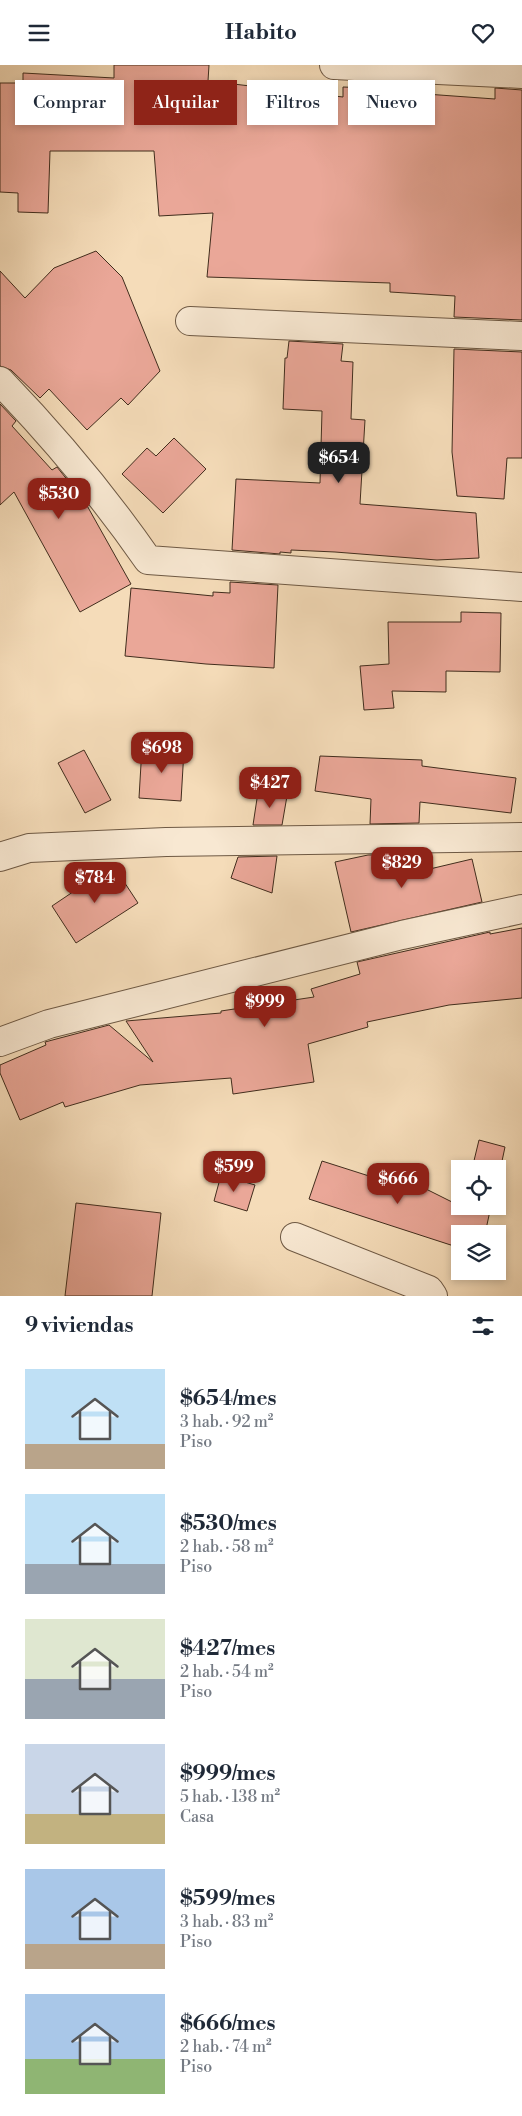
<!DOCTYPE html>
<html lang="es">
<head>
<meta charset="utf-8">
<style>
	:root { --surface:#fff; --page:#f6f6f7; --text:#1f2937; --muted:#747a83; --accent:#8f2418 }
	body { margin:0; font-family:"Libre Bodoni",serif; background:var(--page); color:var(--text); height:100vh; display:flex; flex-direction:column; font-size:19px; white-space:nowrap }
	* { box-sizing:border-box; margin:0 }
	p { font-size:16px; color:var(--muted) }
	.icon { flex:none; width:28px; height:28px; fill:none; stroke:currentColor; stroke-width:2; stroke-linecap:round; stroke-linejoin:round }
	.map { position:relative; height:1231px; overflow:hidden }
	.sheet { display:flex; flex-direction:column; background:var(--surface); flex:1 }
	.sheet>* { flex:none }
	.top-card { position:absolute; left:15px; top:15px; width:492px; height:45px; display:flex; gap:10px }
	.fabs { position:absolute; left:451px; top:1095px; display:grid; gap:10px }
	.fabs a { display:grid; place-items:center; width:55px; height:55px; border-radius:0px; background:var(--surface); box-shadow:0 2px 8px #0003; font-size:25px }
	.price { position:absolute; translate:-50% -42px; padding:0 11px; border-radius:10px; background:var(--accent); color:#fff; font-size:16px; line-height:32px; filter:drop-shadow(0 1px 2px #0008) }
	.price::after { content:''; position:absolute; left:50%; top:30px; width:15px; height:11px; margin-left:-8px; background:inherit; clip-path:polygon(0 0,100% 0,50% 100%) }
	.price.current { background:#222; color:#fff }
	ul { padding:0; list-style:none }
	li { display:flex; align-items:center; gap:15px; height:125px; padding:0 25px }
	li span { display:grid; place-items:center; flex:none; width:140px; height:100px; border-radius:0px; color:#555 }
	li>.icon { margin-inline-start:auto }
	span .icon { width:60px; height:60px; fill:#fffc; stroke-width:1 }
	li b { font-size:21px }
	h2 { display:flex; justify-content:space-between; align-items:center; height:60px; padding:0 25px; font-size:21px }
	.tag { padding:0 18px; border-radius:0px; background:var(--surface); box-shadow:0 2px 8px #0003; font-size:18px; line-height:45px }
	.tag.current { background:var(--accent); color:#fff }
	header { display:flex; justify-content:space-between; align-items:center; height:65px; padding:0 25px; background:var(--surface); font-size:22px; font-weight:700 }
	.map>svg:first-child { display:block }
	.building { fill:#eaa798; stroke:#412d1d }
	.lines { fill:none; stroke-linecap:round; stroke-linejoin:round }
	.minor-casing { stroke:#6e5944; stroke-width:30 }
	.minor { stroke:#f8e8d2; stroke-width:28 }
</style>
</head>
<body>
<header><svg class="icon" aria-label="menu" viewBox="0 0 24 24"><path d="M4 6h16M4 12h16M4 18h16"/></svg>Habito<svg class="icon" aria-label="heart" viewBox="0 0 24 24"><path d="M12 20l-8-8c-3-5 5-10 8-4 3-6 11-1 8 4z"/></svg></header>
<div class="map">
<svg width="522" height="1231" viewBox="0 0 522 1231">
	<rect width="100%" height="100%" fill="#f5dcb9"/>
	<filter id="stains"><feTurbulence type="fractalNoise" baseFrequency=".004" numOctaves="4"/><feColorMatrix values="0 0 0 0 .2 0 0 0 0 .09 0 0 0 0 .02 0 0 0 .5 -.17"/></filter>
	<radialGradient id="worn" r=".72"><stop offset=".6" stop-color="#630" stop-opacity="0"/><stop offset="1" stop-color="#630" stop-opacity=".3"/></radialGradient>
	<g class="building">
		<path d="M114 0H209L208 16 343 32V22L398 24V27L495 34V23L522 25V255L454 252 455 231 390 227V218L207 212 213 148 159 151 154 86H50L48 148 18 147V128L0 127V18H23V8L114 13Z"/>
		<path d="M96 186 122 212 160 306 128 340 121 333 87 365 49 324 40 333 11 305 0 301V206L25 233 54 203Z"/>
		<path d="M289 276 343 279 341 296 353 297 351 354 365 355 360 439 476 448 479 493 437 495 335 487 291 485V488L280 487V489L232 485 236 414 320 418 322 346 283 344 285 293H287Z"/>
		<path d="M454 284 522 287V393H507L504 434 457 431 452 387Z"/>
		<path d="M0 339 16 356 12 361 52 405 57 402 85 437 131 519 80 547 14 427 0 440Z"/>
		<path d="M174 373 206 404 163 448 122 409 147 383 156 391Z"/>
		<path d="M230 517 278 520 274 603 206 599 125 591 131 523 213 531V527L230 528Z"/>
		<path d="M461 547 501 548 500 607 446 606V627L392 626 394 643 364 645 360 601 389 599 388 557H461Z"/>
		<path d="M142 682 184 685 181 736 139 733Z"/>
		<path d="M84 685 111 735 85 748 58 698Z"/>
		<path d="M320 691 422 695V701L516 713 511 748 420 737 419 758 370 759 371 734 315 726Z"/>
		<path d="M258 727 287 731 282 760H253Z"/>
		<path d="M418 789 417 807 472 794 482 837 351 867 335 797 368 790Z"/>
		<path d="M277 791 272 828 231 813 238 792Z"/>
		<path d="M113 800 138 838 76 878 52 841Z"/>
		<path d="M522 863V933L449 940 367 957 368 962 308 979 314 1017 233 1029 231 1013 140 1020 65 1042 63 1037 20 1055 0 1008V1000L46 980 45 977 109 960 153 997 126 956 221 948V946L314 932 311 924 360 909 357 897 490 867V869Z"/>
		<path d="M479 1075 505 1082 498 1115V1104H472Z"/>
		<path d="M322 1096 391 1118 396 1109 460 1141H491L485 1169H460V1183L309 1134Z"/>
		<path d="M221 1110 255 1120 247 1146 214 1136Z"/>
		<path d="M76 1138 161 1148 152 1231H65Z"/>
	</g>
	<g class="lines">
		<g class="minor-casing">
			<g id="minor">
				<path d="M334 0 522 9"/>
				<path d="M190 256 522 271"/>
				<path d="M0 316C52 370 105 433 148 495L522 522"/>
				<path d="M0 792 29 783 166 777 522 772"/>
				<path d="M0 977 49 959 402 870 522 844"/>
				<path d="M295 1172 429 1225 433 1231"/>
			</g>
		</g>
		<use href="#minor" class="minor"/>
	</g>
	<rect width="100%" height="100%" filter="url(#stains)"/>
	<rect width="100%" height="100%" fill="url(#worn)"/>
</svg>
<div class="fabs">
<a><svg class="icon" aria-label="locate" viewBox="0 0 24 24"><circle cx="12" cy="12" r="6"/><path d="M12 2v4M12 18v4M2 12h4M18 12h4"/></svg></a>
<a><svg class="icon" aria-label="layers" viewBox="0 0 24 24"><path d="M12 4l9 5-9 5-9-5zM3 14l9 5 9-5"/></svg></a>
</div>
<b class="price current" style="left:339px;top:419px">$654</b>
<b class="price" style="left:59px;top:455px">$530</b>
<b class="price" style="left:162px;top:709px">$698</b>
<b class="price" style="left:270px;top:744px">$427</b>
<b class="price" style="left:402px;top:824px">$829</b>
<b class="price" style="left:95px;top:839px">$784</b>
<b class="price" style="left:265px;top:963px">$999</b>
<b class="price" style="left:234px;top:1128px">$599</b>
<b class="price" style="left:398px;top:1140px">$666</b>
<div class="top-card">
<a class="tag">Comprar</a>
<a class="tag current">Alquilar</a>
<a class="tag">Filtros</a>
<a class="tag">Nuevo</a>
</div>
</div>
<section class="sheet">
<h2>9 viviendas<svg class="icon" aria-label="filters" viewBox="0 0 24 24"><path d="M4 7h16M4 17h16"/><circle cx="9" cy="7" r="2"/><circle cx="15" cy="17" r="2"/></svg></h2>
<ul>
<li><span style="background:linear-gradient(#bfe0f5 75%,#b9a48a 0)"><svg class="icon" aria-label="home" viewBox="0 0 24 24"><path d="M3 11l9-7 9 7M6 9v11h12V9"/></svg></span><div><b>$654/mes</b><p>3 hab. · 92 m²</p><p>Piso</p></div></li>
<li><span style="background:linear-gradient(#bfe0f5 70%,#9aa5b1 0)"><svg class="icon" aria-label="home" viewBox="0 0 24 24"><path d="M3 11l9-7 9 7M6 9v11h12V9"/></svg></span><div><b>$530/mes</b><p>2 hab. · 58 m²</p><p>Piso</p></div></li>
<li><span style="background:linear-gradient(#dfe7d0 60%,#9aa5b1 0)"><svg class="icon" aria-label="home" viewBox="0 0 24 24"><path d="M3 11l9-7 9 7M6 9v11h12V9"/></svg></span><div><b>$427/mes</b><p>2 hab. · 54 m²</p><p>Piso</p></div></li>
<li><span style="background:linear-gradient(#c9d6e8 70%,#c2b280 0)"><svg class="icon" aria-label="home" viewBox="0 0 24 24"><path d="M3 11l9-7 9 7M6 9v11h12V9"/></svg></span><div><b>$999/mes</b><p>5 hab. · 138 m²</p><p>Casa</p></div></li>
<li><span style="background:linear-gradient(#a9c7e8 75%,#b9a48a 0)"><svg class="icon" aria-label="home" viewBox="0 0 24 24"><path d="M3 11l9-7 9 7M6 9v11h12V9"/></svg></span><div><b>$599/mes</b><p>3 hab. · 83 m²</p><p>Piso</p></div></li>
<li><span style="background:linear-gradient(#a9c7e8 65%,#8fb573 0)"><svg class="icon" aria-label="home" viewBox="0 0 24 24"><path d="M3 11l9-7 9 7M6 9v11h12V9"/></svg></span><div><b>$666/mes</b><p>2 hab. · 74 m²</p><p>Piso</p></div></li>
</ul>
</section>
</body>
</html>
